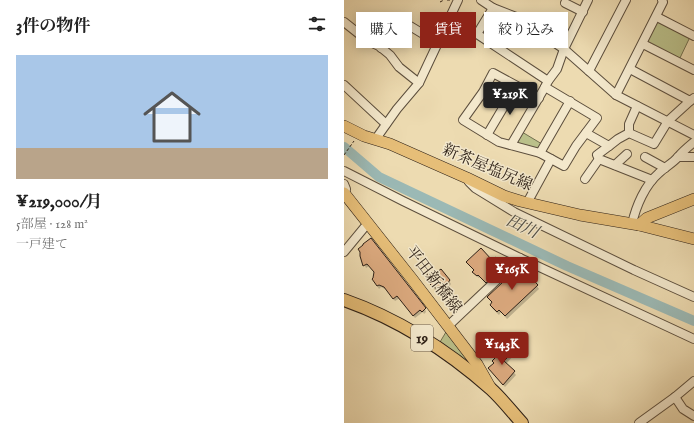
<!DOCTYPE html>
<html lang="ja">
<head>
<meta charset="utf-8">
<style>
	:root { --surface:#fff; --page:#f6f6f6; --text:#222; --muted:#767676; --accent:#8f2418 }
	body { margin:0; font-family:"IM FELL English","Noto Serif JP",serif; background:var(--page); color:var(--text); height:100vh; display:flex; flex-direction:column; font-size:15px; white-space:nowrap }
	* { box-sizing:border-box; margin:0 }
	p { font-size:13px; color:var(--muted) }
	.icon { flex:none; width:22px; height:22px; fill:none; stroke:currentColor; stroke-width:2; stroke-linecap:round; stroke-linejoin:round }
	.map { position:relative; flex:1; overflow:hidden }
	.side { display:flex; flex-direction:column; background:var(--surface); width:344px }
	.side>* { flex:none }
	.banner { position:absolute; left:12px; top:12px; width:278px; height:36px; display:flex; gap:8px }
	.price { position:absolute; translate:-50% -34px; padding:0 9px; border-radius:4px; background:var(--accent); color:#fff; font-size:13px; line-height:26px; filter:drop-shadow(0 1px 2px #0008) }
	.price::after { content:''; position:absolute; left:50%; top:24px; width:12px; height:9px; margin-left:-6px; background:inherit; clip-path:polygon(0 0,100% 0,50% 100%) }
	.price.on { background:#222; color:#fff }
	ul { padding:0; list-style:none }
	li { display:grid; align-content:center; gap:8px; height:212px; padding:0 16px }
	li span { display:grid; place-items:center; height:124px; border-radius:0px; color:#555 }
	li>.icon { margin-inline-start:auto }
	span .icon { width:72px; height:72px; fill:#fffc; stroke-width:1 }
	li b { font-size:17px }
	h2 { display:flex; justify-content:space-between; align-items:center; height:48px; padding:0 16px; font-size:17px }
	.chip { padding:0 14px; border-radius:0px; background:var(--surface); box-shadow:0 2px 10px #0003; font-size:14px; line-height:36px }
	.chip.on { background:var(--accent); color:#fff }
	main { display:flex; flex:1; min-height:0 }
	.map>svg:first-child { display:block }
	.green { fill:#bac08a; stroke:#737050 }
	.shadow { fill:#0003 }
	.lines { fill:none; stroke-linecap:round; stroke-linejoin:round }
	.river { stroke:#9bb9b5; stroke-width:10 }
	.building { fill:#dba97e; stroke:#2c1f16 }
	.minor-casing { stroke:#5c4e3d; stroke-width:10 }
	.major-casing { stroke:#2c1f16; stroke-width:12 }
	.highway-casing { stroke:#2c1f16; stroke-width:14 }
	.path { stroke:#2c1f16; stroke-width:1; stroke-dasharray:3 2; stroke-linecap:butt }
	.minor { stroke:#f3e8cc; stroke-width:8 }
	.major { stroke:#e6be78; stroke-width:11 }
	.highway { stroke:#e6be78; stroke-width:12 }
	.labels { text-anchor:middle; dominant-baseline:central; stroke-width:3; stroke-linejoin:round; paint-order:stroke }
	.shield { fill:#f3e8cc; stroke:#685b4d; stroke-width:1 }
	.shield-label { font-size:15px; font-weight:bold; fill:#2c1f16 }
	.street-label { font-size:16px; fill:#2c1f16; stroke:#f3e8cc }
	.water-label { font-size:17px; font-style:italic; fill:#4d4d46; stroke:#f3e8cc }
</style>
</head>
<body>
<main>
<section class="side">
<h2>3件の物件<svg class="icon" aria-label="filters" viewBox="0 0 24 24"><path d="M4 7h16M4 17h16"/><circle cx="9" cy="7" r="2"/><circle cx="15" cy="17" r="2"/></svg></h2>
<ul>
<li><span style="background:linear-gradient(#a9c7e8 75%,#b9a48a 0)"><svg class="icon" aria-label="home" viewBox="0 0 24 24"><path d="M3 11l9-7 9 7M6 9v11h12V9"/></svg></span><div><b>¥219,000/月</b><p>5部屋 · 128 m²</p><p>一戸建て</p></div></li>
</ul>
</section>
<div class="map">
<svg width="350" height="423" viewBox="0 0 350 423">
	<rect width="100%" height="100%" fill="#eddbb1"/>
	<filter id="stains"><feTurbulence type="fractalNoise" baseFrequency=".005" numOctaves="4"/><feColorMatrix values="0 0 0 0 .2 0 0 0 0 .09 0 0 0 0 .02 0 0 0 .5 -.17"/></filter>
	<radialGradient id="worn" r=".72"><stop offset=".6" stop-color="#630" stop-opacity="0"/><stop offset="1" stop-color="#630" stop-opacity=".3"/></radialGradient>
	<g class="green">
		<path d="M312 22H316L346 37 335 60 304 44 303 40Z"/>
		<path d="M178 132 198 144 193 150 174 144 172 142Z"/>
		<path d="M102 332 126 362 125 363 96 342Z"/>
	</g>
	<g class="shadow">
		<path d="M17 256 81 309 82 312 80 314 79 312 71 318 56 298 51 301 43 290 37 287 35 289 31 282 30 272 25 266 22 268Z"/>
		<path d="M152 258 161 269 144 285 136 277 135 278 131 275 130 272 131 271 123 262H148Z"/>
		<path d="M97 270 107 284 102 290 97 291 91 290 86 284 89 276Z"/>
		<path d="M193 286 195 289 163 319 157 312 155 315 148 308 147 305 149 303 144 297Z"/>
		<path d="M169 352 170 355 162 364 172 375 161 387 147 371 150 363Z"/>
	</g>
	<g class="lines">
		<path class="river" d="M0 147 35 177 223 266 350 321"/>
	</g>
	<g class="building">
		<path d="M27 238 82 308 78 312 76 310 69 316 53 296 49 299 40 287 35 285 33 286 28 279 29 278 30 272 23 264 19 266 16 256V252L14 249 19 245V244Z"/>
		<path d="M137 248 148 260 152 257 160 265 142 283 134 275 133 276 128 272 130 270 122 262Z"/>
		<path d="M176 266 194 285 161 316 155 310 153 312 146 305 148 302 143 297Z"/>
		<path d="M97 269 106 280 101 287 95 289 89 287 83 281V274L89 275Z"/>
		<path d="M163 346 169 352 160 361 171 371 159 385 144 368 150 363 148 361Z"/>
	</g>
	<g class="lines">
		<g class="minor-casing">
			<g id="minor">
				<path d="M137 0 149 8 172 17 220 49 272 95 350 135"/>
				<path d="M221 3 239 12"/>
				<path d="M149 8 133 34 204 81"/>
				<path d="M313 17 350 36"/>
				<path d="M0 22 24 41 35 46 46 55 55 67 75 83"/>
				<path d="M66 26 94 43"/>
				<path d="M99 32 109 39"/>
				<path d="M299 44 350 70"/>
				<path d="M37 48 47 31"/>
				<path d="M286 69 346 101 350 98"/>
				<path d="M245 71 282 0"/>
				<path d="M0 85 42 124"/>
				<path d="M272 95 319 2 318 0"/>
				<path d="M195 98 149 73 139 92 119 120 155 142 196 153 220 166 232 146 253 118 201 87 204 81 213 69 220 49 244 0"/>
				<path d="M242 133 265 146 274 139 285 133 310 144 324 121 346 101"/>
				<path d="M285 133V124L293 106"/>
				<path d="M143 135 172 86"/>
				<path d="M31 140 53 109 75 83 114 0"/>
				<path d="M167 145 201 87"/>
				<path d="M265 146 253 155 255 159 308 180"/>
				<path d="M196 153 226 101"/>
				<path d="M301 157 321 168"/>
				<path d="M334 157H350"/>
				<path d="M271 165 283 154"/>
				<path d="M0 171 59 201 176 258 350 339"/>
				<path d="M241 179 255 159"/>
				<path d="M125 182 131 188 170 212 290 270 350 297"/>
				<path d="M0 184 2 189 1 195"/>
				<path d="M183 203 207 159"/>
				<path d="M288 224C292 206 301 185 315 173 321 167 329 163 334 157 339 151 344 147 350 142"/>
				<path d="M0 252 24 223"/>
				<path d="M104 326 176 258"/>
				<path d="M331 397 339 409 350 416"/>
				<path d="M295 423 331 397 350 381"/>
			</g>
		</g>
		<g class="major-casing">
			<g id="major">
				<path d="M0 126 20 136 46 144 123 178 160 196 176 201 236 215 295 225 350 239"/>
				<path d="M0 193 68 279 133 364 146 387"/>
				<path d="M295 225 303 218 350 199"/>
			</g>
		</g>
		<g class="highway-casing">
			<path id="highway" d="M0 300C54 319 104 351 147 389 158 399 168 412 178 423"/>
		</g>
		<g class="path">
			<path d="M103 0H106"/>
			<path d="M96 2 100 0"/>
			<path d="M0 155 10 141"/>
		</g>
		<use href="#minor" class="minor"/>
		<use href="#major" class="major"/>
		<use href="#highway" class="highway"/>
	</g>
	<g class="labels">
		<rect class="shield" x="67" y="325" width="22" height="26" rx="3"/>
		<g class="shield-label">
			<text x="78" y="338">19</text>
		</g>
		<g class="street-label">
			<text transform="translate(143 168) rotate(23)">新茶屋塩尻線</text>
			<text transform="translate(89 280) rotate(52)">平田新橋線</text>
		</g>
		<g class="water-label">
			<text transform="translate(178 227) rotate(25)">田川</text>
		</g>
	</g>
	<rect width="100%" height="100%" filter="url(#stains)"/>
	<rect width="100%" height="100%" fill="url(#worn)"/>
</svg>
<b class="price on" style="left:166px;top:116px">¥219K</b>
<b class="price" style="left:168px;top:291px">¥165K</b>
<b class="price" style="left:158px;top:366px">¥143K</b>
<div class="banner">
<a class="chip">購入</a>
<a class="chip on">賃貸</a>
<a class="chip">絞り込み</a>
</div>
</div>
</main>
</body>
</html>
